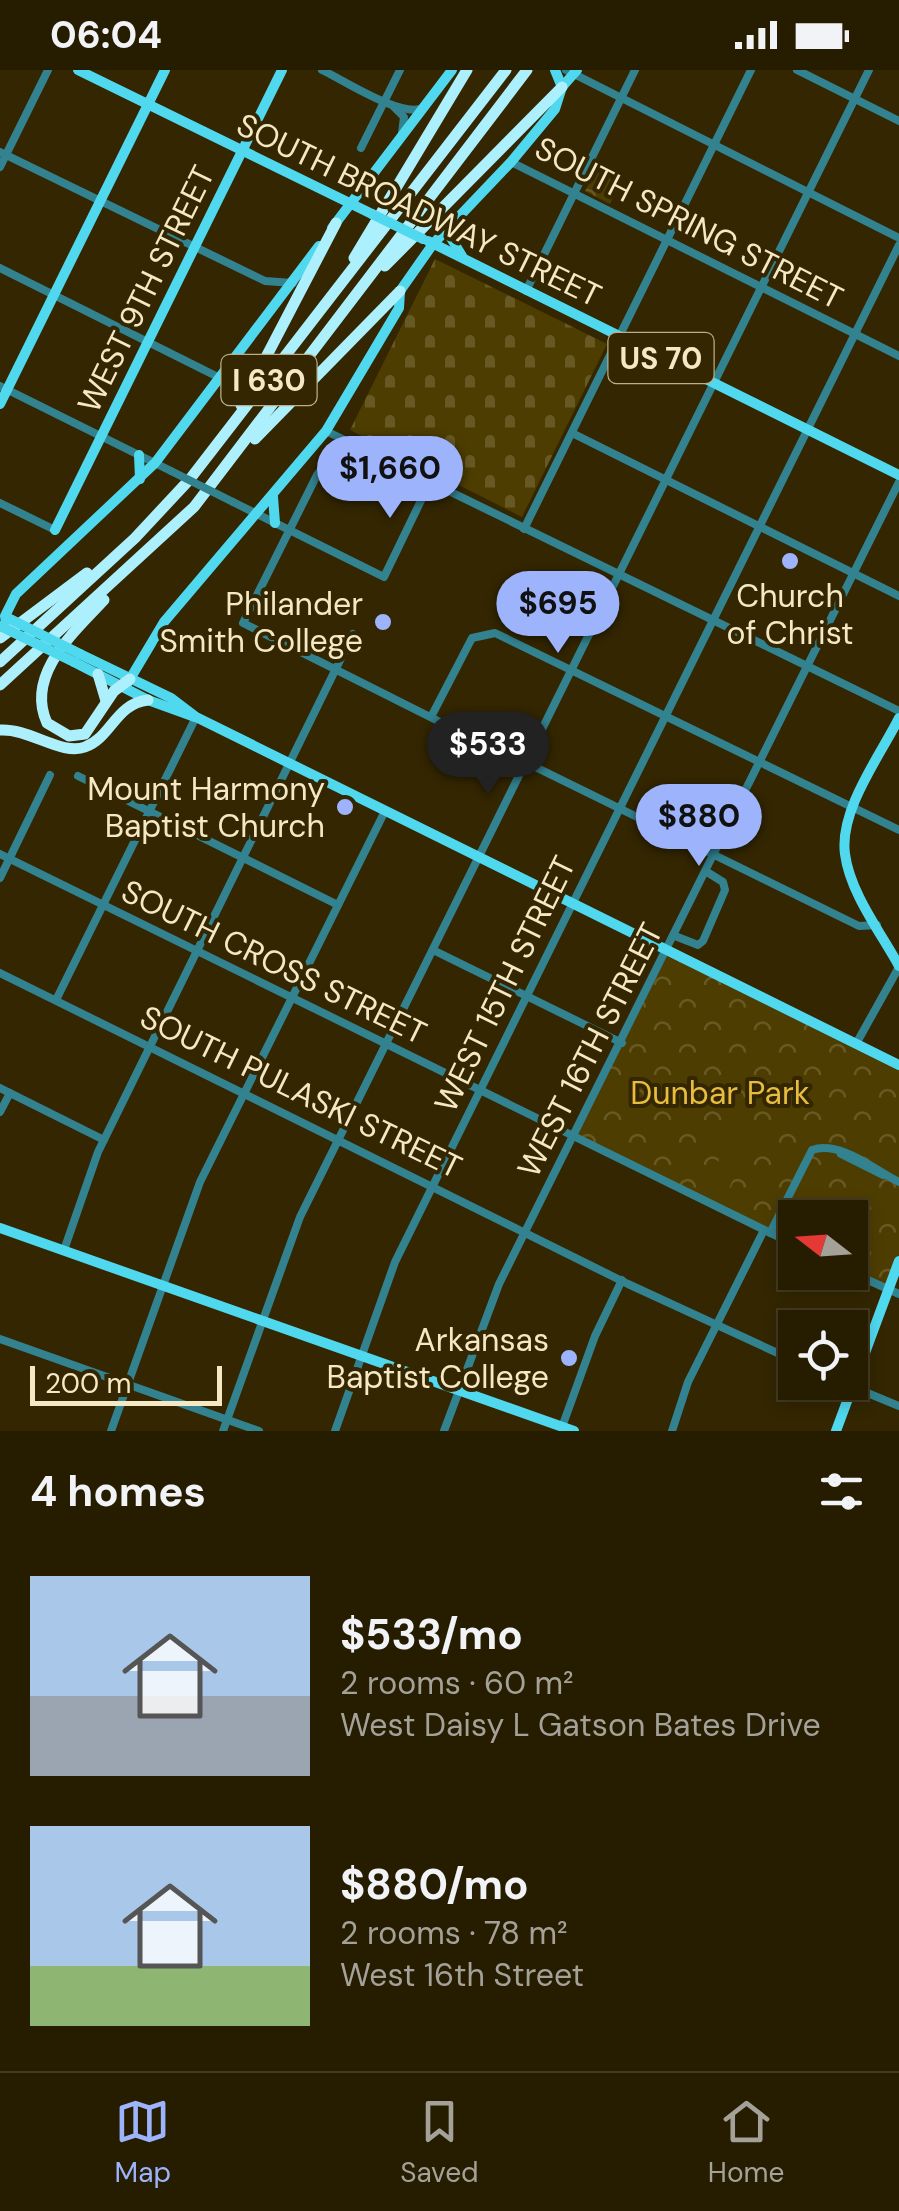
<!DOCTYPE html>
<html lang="en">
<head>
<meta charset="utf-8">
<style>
	:root { --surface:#261c00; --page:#32290f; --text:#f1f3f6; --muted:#a4a199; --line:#423a22; --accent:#9db4fd }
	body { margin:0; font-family:"DM Sans",sans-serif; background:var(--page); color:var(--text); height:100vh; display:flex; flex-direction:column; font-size:38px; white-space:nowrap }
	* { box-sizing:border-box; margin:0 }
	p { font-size:32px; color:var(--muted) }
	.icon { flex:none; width:55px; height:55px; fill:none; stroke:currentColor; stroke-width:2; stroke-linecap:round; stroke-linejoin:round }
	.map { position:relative; height:1361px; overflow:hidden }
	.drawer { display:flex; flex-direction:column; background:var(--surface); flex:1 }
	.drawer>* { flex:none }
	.needle { width:65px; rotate:287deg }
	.tools { position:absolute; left:778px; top:1130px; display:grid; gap:20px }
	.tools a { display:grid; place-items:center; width:90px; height:90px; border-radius:0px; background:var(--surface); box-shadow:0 5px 15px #0003,0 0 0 2px var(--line); font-size:50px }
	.scale { position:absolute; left:30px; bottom:25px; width:192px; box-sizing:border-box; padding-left:10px; border:5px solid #f5e8c4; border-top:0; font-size:28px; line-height:35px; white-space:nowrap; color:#f5e8c4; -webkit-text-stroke:8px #332600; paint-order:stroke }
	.price { position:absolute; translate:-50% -85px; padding:0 22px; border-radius:35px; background:var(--accent); color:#111; font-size:32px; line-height:65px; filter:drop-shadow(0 2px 5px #0008) }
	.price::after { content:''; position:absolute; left:50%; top:60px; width:30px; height:22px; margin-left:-15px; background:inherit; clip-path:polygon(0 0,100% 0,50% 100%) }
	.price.active { background:#222; color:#fff }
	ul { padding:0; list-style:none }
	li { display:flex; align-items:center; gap:30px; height:250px; padding:0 30px }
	li span { display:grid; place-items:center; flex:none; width:280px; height:200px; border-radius:0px; color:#555 }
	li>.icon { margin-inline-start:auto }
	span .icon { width:120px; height:120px; fill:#fffc; stroke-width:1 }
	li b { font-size:42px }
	h2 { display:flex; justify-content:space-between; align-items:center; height:120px; padding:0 30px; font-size:42px }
	.status { display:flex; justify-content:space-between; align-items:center; height:70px; padding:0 50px; background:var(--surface); direction:ltr }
	.status svg { height:28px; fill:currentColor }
	.dock { display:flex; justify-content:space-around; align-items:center; height:140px; border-top:2px solid var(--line); background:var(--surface); font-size:28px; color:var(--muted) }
	.dock a { display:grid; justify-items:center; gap:5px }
	.dock .active { color:var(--accent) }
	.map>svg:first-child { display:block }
	.cemetery { fill:url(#cemetery-stones) }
	.park { fill:url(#park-crowns) }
	.pitch { fill:#4e3d00 }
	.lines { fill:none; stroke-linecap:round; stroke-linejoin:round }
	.minor { stroke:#328290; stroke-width:8 }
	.major { stroke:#50d8ef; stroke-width:10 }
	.highway { stroke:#acf0fd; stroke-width:11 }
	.minor-bridge { stroke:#328290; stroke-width:8 }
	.major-bridge { stroke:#50d8ef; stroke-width:10 }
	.poi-dot { fill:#9db4fd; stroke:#332600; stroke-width:4 }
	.labels { text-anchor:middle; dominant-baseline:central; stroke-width:8; stroke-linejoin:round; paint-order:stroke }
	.shield { fill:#332600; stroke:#bbae89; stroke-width:2.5 }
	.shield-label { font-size:30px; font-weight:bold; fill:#f5e8c4 }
	.street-label { font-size:32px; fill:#f5e8c4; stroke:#332600 }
	.poi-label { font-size:32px; fill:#f5e8c4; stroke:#332600; text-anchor:end }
	.park-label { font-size:32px; fill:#e6bd3e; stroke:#332600 }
</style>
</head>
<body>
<div class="status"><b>06:04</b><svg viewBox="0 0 49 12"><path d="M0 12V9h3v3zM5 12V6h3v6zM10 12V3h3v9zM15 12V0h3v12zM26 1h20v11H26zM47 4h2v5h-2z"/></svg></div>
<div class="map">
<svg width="899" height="1361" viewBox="0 0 899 1361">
	<defs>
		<pattern id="cemetery-stones" width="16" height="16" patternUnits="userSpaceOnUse" patternTransform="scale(2.5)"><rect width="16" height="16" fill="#4e3d00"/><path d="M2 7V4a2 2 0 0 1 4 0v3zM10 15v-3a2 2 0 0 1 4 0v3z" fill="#685924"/></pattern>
		<pattern id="park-crowns" width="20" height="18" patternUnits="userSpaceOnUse" patternTransform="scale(2.5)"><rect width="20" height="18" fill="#4e3d00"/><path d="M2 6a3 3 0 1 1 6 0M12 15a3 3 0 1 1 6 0" fill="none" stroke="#685924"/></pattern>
	</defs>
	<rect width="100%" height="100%" fill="#332600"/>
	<path class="cemetery" d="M435 189 607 274 522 447 350 360Z"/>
	<g class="park">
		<path d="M595 101 620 113 610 134 585 121Z"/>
		<path d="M668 880 899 994V1191L888 1220 850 1202V1148H795V1175L575 1068Z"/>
	</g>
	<path class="pitch" d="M736 1054 755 1063 727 1122 708 1113Z"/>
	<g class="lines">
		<g class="minor">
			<path d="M322 0C345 11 401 48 423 38"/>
			<path d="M566 0 899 168"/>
			<path d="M797 0 899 51"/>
			<path d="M394 37 404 47 402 63"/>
			<path d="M361 78 400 0"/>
			<path d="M0 82 265 211 293 213"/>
			<path d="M511 92 899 286"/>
			<path d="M0 97 48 0"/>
			<path d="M0 198 222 309"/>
			<path d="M526 221 635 0"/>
			<path d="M0 316 171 401"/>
			<path d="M326 361 899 641"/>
			<path d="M572 363 899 526"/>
			<path d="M344 371 317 405 243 553 466 665 528 687"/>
			<path d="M233 432 384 507 430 412"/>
			<path d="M0 433 55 460"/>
			<path d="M524 459 751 0"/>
			<path d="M431 647 472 568 495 563 899 760"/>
			<path d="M489 675 523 697"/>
			<path d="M525 692 859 856 877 855"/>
			<path d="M78 706 338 835"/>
			<path d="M0 784 795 1175"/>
			<path d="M0 808 50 705"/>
			<path d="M675 866 698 875 703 871 725 820 723 812 707 802"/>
			<path d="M433 880 622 973"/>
			<path d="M0 903 628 1214 795 1291"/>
			<path d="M56 930 196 647"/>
			<path d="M856 974 899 897"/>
			<path d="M0 1018 104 1070"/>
			<path d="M0 1042 10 1023"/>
			<path d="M841 1084 883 1105"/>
			<path d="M770 1163 812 1080C840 1070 876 1101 899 1112"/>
			<path d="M64 1180 98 1082 353 564"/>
			<path d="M850 1202 899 1224"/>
			<path d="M0 1269 259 1361"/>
			<path d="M841 1312 899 1336"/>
			<path d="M562 1357 595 1266 622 1210"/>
			<path d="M111 1361 200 1112 385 741"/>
			<path d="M223 1361 300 1147 869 0"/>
			<path d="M335 1361 395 1192 899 175"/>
			<path d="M444 1361 499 1214 899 412"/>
			<path d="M672 1361 688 1312 764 1160"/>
		</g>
		<g class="major">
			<path d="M78 0 372 144"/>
			<path d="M555 0 562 17"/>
			<path d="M454 152 451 168 462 186"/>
			<path d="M332 158 452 0"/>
			<path d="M428 171 899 405"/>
			<path d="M0 334 165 0"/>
			<path d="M139 385 140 409"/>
			<path d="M273 427 275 453"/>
			<path d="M55 460 282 0"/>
			<path d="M7 560 5 546 16 524 155 393 319 176"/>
			<path d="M80 584 171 628 196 647 899 995"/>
			<path d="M74 592 148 630 195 647"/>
			<path d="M127 614 164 552 326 361 399 238 400 221 433 174 511 92 555 39 562 17 577 0"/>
			<path d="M899 648C880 686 839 740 845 784 850 823 881 863 899 896"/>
			<path d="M0 1158 574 1361"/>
			<path d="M836 1361 899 1191"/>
		</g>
		<g class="highway">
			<path d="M354 188 467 0"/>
			<path d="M385 196 562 17"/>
			<path d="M241 335 336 153"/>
			<path d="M255 369 400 221"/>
			<path d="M104 530C74 562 25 605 47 653L69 666 85 664 114 621 130 609"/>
			<path d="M0 568 87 503"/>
			<path d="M0 592 135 468 190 409 506 0"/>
			<path d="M98 604 106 631"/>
			<path d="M0 615 194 437 527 0"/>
			<path d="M0 660C29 658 62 686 85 677 112 667 115 634 148 630"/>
		</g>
		<path class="minor-bridge" d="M171 401 233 432"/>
		<g class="major-bridge">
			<path d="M372 144 423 169"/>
			<path d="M8 548 80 584"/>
			<path d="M0 556 74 592"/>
		</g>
	</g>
	<g class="poi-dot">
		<circle cx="790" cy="491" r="10"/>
		<circle cx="383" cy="552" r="10"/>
		<circle cx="345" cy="737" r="10"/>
		<circle cx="569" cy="1288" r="10"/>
	</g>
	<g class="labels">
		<g class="shield">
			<rect x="608.5" y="263" width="105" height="50" rx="8"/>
			<rect x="221.5" y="285" width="95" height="50" rx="8"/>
		</g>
		<g class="shield-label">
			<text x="661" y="288">US 70</text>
			<text x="269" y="310">I 630</text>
		</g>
		<g class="street-label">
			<text transform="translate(419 140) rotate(26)">SOUTH BROADWAY STREET</text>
			<text transform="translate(689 153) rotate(27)">SOUTH SPRING STREET</text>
			<text transform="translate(146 219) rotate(-64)">WEST 9TH STREET</text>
			<text transform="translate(274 892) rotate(26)">SOUTH CROSS STREET</text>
			<text transform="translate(505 914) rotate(-64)">WEST 15TH STREET</text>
			<text transform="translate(590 980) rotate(-63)">WEST 16TH STREET</text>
			<text transform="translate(301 1022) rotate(26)">SOUTH PULASKI STREET</text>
		</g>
		<g class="poi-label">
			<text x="790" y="526" text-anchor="middle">Church<tspan x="790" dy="37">of Christ</tspan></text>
			<text x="363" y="534">Philander<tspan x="363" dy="37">Smith College</tspan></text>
			<text x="325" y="719">Mount Harmony<tspan x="325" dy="37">Baptist Church</tspan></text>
			<text x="549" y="1270">Arkansas<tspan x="549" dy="37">Baptist College</tspan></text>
		</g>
		<g class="park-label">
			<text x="720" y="1023">Dunbar Park</text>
		</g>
	</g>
</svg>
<div class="tools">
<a><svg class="needle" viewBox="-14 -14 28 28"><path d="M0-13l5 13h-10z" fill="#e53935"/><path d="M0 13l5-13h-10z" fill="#a4a199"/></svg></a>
<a><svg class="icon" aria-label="locate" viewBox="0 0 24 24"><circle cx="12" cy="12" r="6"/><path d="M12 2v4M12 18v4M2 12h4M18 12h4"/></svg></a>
</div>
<div class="scale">200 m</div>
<b class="price" style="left:390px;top:451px">$1,660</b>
<b class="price" style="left:558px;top:586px">$695</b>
<b class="price active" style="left:488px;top:727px">$533</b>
<b class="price" style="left:699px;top:799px">$880</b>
</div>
<section class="drawer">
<h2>4 homes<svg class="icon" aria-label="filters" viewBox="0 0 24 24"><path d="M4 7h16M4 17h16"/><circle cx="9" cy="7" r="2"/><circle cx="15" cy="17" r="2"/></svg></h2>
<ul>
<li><span style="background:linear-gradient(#a9c7e8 60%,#9aa5b1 0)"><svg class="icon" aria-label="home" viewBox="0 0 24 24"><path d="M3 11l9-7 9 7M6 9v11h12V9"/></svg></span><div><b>$533/mo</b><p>2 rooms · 60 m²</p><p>West Daisy L Gatson Bates Drive</p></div></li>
<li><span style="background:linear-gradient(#a9c7e8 70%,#8fb573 0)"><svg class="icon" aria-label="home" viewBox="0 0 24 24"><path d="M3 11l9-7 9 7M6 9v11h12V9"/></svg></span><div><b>$880/mo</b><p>2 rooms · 78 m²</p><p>West 16th Street</p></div></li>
</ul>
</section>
<nav class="dock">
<a class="active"><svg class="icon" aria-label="map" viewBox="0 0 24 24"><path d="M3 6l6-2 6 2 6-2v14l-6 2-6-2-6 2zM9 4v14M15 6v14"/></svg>Map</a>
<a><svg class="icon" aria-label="saved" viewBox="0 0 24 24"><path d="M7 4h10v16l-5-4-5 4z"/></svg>Saved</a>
<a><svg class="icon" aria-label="home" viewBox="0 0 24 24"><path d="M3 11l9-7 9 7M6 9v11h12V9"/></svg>Home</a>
</nav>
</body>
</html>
